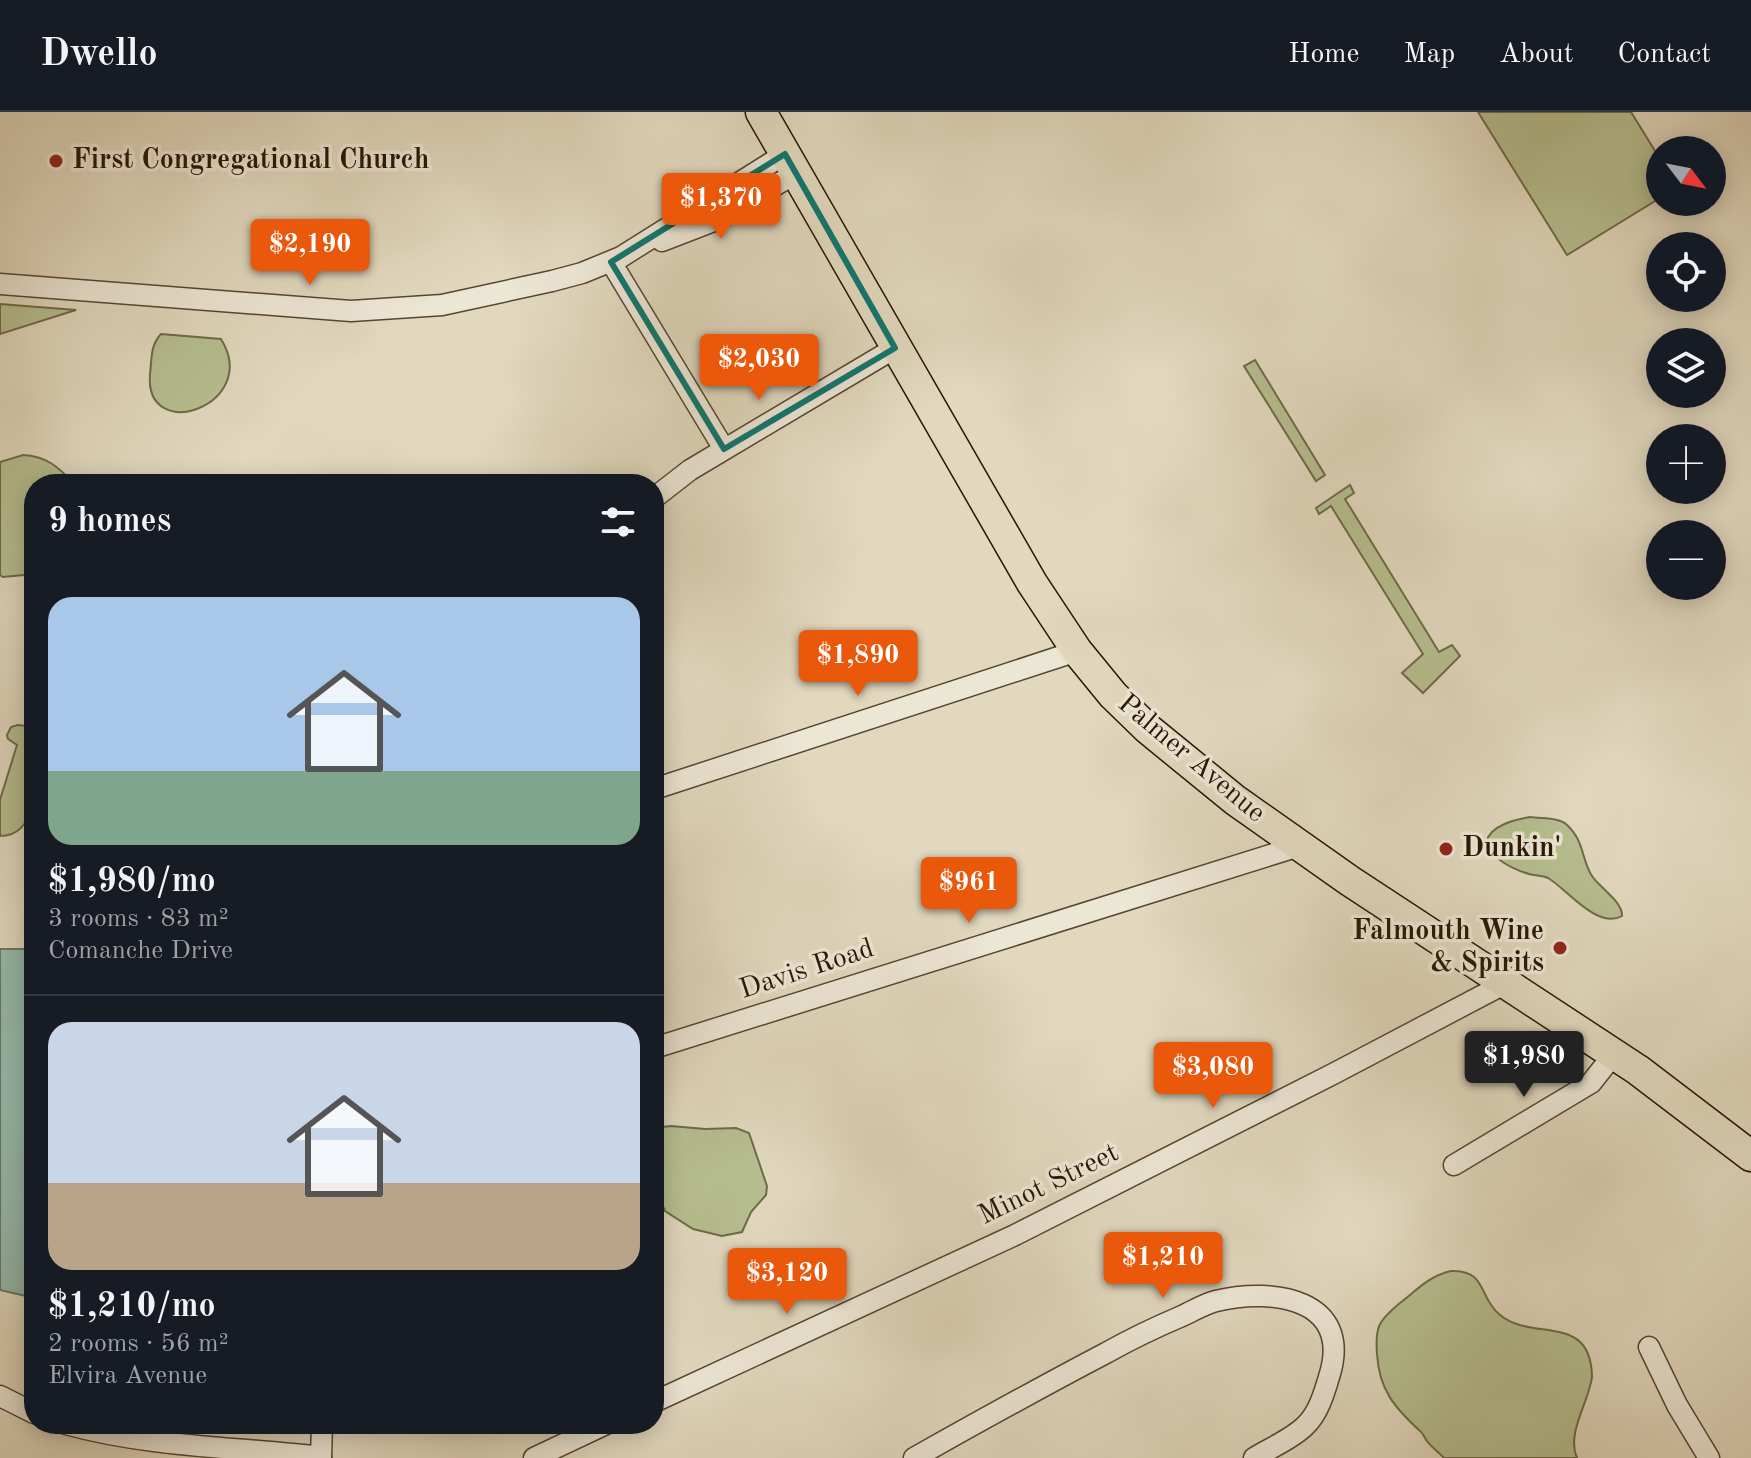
<!DOCTYPE html>
<html lang="en">
<head>
<meta charset="utf-8">
<style>
	:root { --surface:#171b24; --page:#242831; --text:#f1f3f6; --muted:#9ea1a6; --line:#363941; --accent:#ea580c }
	body { margin:0; font-family:"Old Standard TT",serif; background:var(--page); color:var(--text); height:100vh; display:flex; flex-direction:column; font-size:30px; white-space:nowrap }
	* { box-sizing:border-box; margin:0 }
	p { font-size:26px; color:var(--muted) }
	.icon { flex:none; width:44px; height:44px; fill:none; stroke:currentColor; stroke-width:2; stroke-linecap:round; stroke-linejoin:round }
	.map { position:relative; flex:1; overflow:hidden }
	.side { position:absolute; left:24px; top:362px; width:640px; height:960px; display:flex; flex-direction:column; background:var(--surface); border-radius:32px; box-shadow:0 4px 20px #0003 }
	.side>* { flex:none }
	.needle { width:52px; rotate:122deg }
	.controls { position:absolute; left:1646px; top:24px; display:grid; gap:16px }
	.controls a { display:grid; place-items:center; width:80px; height:80px; border-radius:50%; background:var(--surface); box-shadow:0 4px 20px #0003; font-size:40px }
	.price { position:absolute; translate:-50% -68px; padding:0 18px; border-radius:8px; background:var(--accent); color:#fff; font-size:26px; line-height:52px; filter:drop-shadow(0 2px 4px #0008) }
	.price::after { content:''; position:absolute; left:50%; top:48px; width:24px; height:18px; margin-left:-12px; background:inherit; clip-path:polygon(0 0,100% 0,50% 100%) }
	.price.current { background:#222; color:#fff }
	ul { padding:0; list-style:none }
	li { display:grid; align-content:center; gap:16px; height:424px; padding:0 24px }
	li+li { border-top:2px solid var(--line) }
	li span { display:grid; place-items:center; height:248px; border-radius:24px; color:#555 }
	li>.icon { margin-inline-start:auto }
	span .icon { width:144px; height:144px; fill:#fffc; stroke-width:1 }
	li b { font-size:34px }
	h2 { display:flex; justify-content:space-between; align-items:center; height:96px; padding:0 24px; font-size:34px }
	header { display:flex; align-items:center; gap:48px; box-sizing:border-box; height:112px; padding:0 40px; background:var(--surface); border-bottom:2px solid var(--line) }
	header strong { font-size:38px }
	nav { display:flex; gap:44px; margin-inline-start:auto; font-size:28px }
	.map>svg:first-child { display:block }
	.green { fill:#b6be8f; stroke:#6f6a48; stroke-width:2 }
	.water { fill:#95baad; stroke:#697869; stroke-width:2 }
	.lines { fill:none; stroke-linecap:round; stroke-linejoin:round }
	.minor-casing { stroke:#564631; stroke-width:23 }
	.highway-casing { stroke:#281502; stroke-width:33 }
	.minor { stroke:#ece6d5; stroke-width:20 }
	.highway { stroke:#e1d8be; stroke-width:30 }
	.marked { fill:none; stroke:#0f766e; stroke-width:6; stroke-linejoin:round }
	.poi-dot { fill:#8f2418; stroke:#ece6d5; stroke-width:3 }
	.labels { text-anchor:middle; dominant-baseline:central; stroke-width:7; stroke-linejoin:round; paint-order:stroke }
	.poi-label { font-size:28px; font-weight:bold; fill:#281502; stroke:#ece6d5; text-anchor:start }
	.street-label { font-size:28px; fill:#281502; stroke:#ece6d5 }
</style>
</head>
<body>
<header>
<strong>Dwello</strong>
<nav><a>Home</a><a>Map</a><a>About</a><a>Contact</a></nav>
</header>
<div class="map">
<svg width="1751" height="1346" viewBox="0 0 1751 1346">
	<rect width="100%" height="100%" fill="#e1d8be"/>
	<filter id="stains"><feTurbulence type="fractalNoise" baseFrequency=".0025" numOctaves="4"/><feColorMatrix values="0 0 0 0 .2 0 0 0 0 .09 0 0 0 0 .02 0 0 0 .5 -.17"/></filter>
	<radialGradient id="worn" r=".72"><stop offset=".6" stop-color="#630" stop-opacity="0"/><stop offset="1" stop-color="#630" stop-opacity=".3"/></radialGradient>
	<g class="green">
		<path d="M1478 0H1631L1660 47V86L1567 143Z"/>
		<path d="M0 192 76 198 0 222Z"/>
		<path d="M161 222 221 227C262 293 144 334 150 262 152 246 150 234 161 222Z"/>
		<path d="M1255 248 1325 363 1316 369 1244 254Z"/>
		<path d="M23 343C46 344 59 355 74 372H34V462L3 465 0 463V350Z"/>
		<path d="M1350 373 1354 381 1345 387 1439 540 1452 533 1460 544 1423 581 1402 561 1423 542 1331 394 1319 402 1316 396Z"/>
		<path d="M18 613 34 615C34 647 46 724 0 724V688L17 633 8 627 7 623 11 615Z"/>
		<path d="M1530 705C1541 707 1560 705 1567 713 1585 730 1581 747 1592 764 1600 776 1623 790 1622 804 1597 818 1566 776 1548 766 1542 763 1536 764 1529 762 1512 757 1492 747 1486 730 1491 713 1514 708 1530 705Z"/>
		<path d="M671 1014 705 1017 736 1016 749 1021 767 1074 766 1083 751 1100 742 1120 722 1124 693 1117 665 1099 654 1074V1016Z"/>
		<path d="M1451 1159C1487 1158 1478 1184 1499 1202 1531 1231 1591 1199 1592 1265 1589 1290 1566 1321 1577 1346H1444C1439 1340 1431 1335 1427 1329 1424 1325 1423 1321 1420 1319 1395 1296 1379 1278 1377 1242 1375 1215 1378 1209 1400 1191 1417 1178 1429 1164 1451 1159Z"/>
	</g>
	<path class="water" d="M0 837H34V1186L0 1178Z"/>
	<g class="lines">
		<g class="minor-casing">
			<g id="minor">
				<path d="M662 129 719 107 796 61"/>
				<path d="M611 150 724 337"/>
				<path d="M0 172 351 199 442 193 552 169 582 161 621 145 785 42"/>
				<path d="M654 386 690 358 895 236"/>
				<path d="M654 677 1077 539"/>
				<path d="M654 936 1299 734"/>
				<path d="M1454 1053 1591 971 1614 942"/>
				<path d="M1649 1235 1677 1293 1709 1346"/>
				<path d="M0 1284 34 1301"/>
				<path d="M654 1290 1015 1123 1333 962 1506 871"/>
				<path d="M66 1312C149 1335 236 1335 321 1345"/>
				<path d="M321 1346 322 1312"/>
				<path d="M534 1346 606 1312"/>
				<path d="M914 1346C978 1310 1041 1275 1106 1241 1131 1227 1156 1215 1182 1204 1193 1199 1204 1192 1216 1189 1273 1175 1354 1187 1329 1265 1324 1282 1318 1302 1305 1314 1292 1327 1270 1336 1254 1346"/>
			</g>
		</g>
		<g class="highway-casing">
			<path id="highway" d="M761 0 1032 471 1077 539 1113 583 1148 617 1235 688 1350 769 1638 958 1751 1044"/>
		</g>
		<use href="#minor" class="minor"/>
		<use href="#highway" class="highway"/>
	</g>
	<path class="marked" d="M785 42 895 236 724 337 611 150Z"/>
	<g class="poi-dot">
		<circle cx="56" cy="49" r="8"/>
		<circle cx="1446" cy="737" r="8"/>
		<circle cx="1560" cy="836" r="8"/>
	</g>
	<g class="labels">
		<g class="poi-label">
			<text x="72" y="49">First Congregational Church</text>
			<text x="1462" y="737">Dunkin'</text>
			<text x="1544" y="820" text-anchor="end">Falmouth Wine<tspan x="1544" dy="32">&amp; Spirits</tspan></text>
		</g>
		<g class="street-label">
			<text transform="translate(1191 647) rotate(40)">Palmer Avenue</text>
			<text transform="translate(807 858) rotate(-18)">Davis Road</text>
			<text transform="translate(1049 1073) rotate(-26)">Minot Street</text>
		</g>
	</g>
	<rect width="100%" height="100%" filter="url(#stains)"/>
	<rect width="100%" height="100%" fill="url(#worn)"/>
</svg>
<div class="controls">
<a><svg class="needle" viewBox="-14 -14 28 28"><path d="M0-13l5 13h-10z" fill="#e53935"/><path d="M0 13l5-13h-10z" fill="#9ea1a6"/></svg></a>
<a><svg class="icon" aria-label="locate" viewBox="0 0 24 24"><circle cx="12" cy="12" r="6"/><path d="M12 2v4M12 18v4M2 12h4M18 12h4"/></svg></a>
<a><svg class="icon" aria-label="layers" viewBox="0 0 24 24"><path d="M12 4l9 5-9 5-9-5zM3 14l9 5 9-5"/></svg></a>
<a>+</a>
<a>−</a>
</div>
<b class="price" style="left:721px;top:129px">$1,370</b>
<b class="price" style="left:310px;top:175px">$2,190</b>
<b class="price" style="left:759px;top:290px">$2,030</b>
<b class="price" style="left:858px;top:586px">$1,890</b>
<b class="price" style="left:969px;top:813px">$961</b>
<b class="price current" style="left:1524px;top:987px">$1,980</b>
<b class="price" style="left:1213px;top:998px">$3,080</b>
<b class="price" style="left:1163px;top:1188px">$1,210</b>
<b class="price" style="left:787px;top:1204px">$3,120</b>
<section class="side">
<h2>9 homes<svg class="icon" aria-label="filters" viewBox="0 0 24 24"><path d="M4 7h16M4 17h16"/><circle cx="9" cy="7" r="2"/><circle cx="15" cy="17" r="2"/></svg></h2>
<ul>
<li><span style="background:linear-gradient(#a9c7e8 70%,#7fa58c 0)"><svg class="icon" aria-label="home" viewBox="0 0 24 24"><path d="M3 11l9-7 9 7M6 9v11h12V9"/></svg></span><div><b>$1,980/mo</b><p>3 rooms · 83 m²</p><p>Comanche Drive</p></div></li>
<li><span style="background:linear-gradient(#c9d6e8 65%,#b9a48a 0)"><svg class="icon" aria-label="home" viewBox="0 0 24 24"><path d="M3 11l9-7 9 7M6 9v11h12V9"/></svg></span><div><b>$1,210/mo</b><p>2 rooms · 56 m²</p><p>Elvira Avenue</p></div></li>
</ul>
</section>
</div>
</body>
</html>
